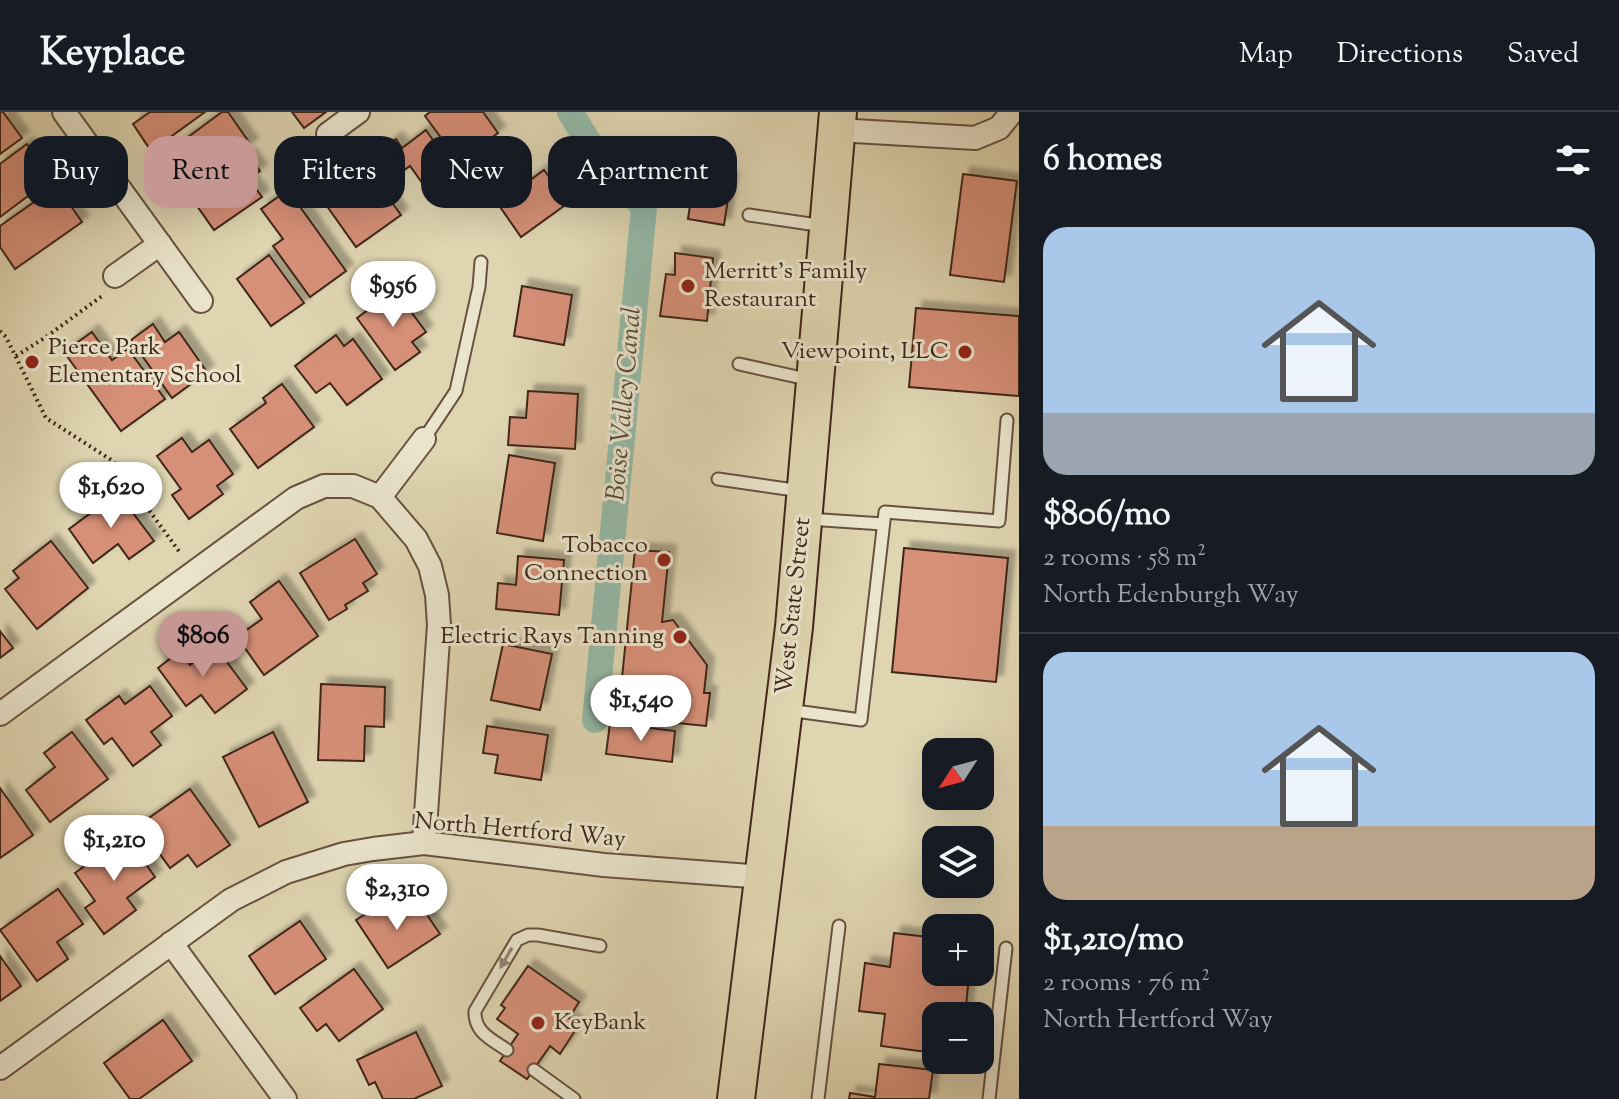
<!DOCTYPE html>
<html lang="en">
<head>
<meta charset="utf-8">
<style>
	:root { --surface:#171b24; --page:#20242c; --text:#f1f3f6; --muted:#9ea1a6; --line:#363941; --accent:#c59692 }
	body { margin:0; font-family:"Sorts Mill Goudy",serif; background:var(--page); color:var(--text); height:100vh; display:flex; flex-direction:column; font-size:30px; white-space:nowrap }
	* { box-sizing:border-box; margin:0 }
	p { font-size:26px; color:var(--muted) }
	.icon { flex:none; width:44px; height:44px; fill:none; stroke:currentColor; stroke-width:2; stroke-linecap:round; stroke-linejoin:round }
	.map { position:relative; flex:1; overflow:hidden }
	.details { display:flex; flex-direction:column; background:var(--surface); width:600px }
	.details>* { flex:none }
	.guide { position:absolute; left:24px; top:24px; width:760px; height:72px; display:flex; gap:16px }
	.needle { width:52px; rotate:234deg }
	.tools { position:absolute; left:922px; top:626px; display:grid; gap:16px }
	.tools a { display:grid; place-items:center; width:72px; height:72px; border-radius:16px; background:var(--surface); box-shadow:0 8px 32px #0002; font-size:40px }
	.price { position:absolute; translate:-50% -68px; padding:0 18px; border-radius:28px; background:#fff; color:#222; font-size:26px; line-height:52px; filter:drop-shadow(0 2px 4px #0008) }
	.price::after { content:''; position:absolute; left:50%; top:48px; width:24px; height:18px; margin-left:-12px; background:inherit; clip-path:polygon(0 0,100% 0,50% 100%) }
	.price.active { background:var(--accent); color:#111 }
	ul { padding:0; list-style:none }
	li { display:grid; align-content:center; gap:16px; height:424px; padding:0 24px }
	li+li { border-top:2px solid var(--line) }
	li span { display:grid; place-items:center; height:248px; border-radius:24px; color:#555 }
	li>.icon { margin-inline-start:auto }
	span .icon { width:144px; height:144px; fill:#fffc; stroke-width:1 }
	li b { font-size:34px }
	h2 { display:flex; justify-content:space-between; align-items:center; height:96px; padding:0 24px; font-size:34px }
	.pill { padding:0 28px; border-radius:24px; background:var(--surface); box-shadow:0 8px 32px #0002; font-size:28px; line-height:72px }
	.pill.active { background:var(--accent); color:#111 }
	header { display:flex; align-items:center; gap:48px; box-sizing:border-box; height:112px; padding:0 40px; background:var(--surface); border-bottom:2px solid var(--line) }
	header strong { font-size:38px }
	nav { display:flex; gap:44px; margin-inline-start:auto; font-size:28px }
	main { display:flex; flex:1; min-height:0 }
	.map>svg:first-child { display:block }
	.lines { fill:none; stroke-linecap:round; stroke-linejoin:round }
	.canal { stroke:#95b9a7; stroke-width:26 }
	.building { fill:#d68f78; stroke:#3f2619; stroke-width:2; filter:url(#shadow) }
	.lane-casing { stroke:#67523f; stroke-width:15 }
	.street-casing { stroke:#67523f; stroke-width:26 }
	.primary-casing { stroke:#3f2619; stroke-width:40 }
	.path { stroke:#3f2619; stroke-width:4; stroke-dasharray:2 4; stroke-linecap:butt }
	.lane { stroke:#eae4cc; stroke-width:11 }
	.street { stroke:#eae4cc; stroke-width:22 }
	.primary { stroke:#dfd5b1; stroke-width:36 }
	.oneway { fill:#948572 }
	.poi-dot { fill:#8f2418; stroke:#eae4cc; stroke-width:3 }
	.labels { text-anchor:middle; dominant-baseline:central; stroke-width:6; stroke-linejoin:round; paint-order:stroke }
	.poi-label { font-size:24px; fill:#3f2619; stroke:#eae4cc; text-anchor:start }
	.street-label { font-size:24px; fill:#3f2619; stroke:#eae4cc }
	.water-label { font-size:26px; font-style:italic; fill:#544b3c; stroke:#eae4cc }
</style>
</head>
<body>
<header>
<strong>Keyplace</strong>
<nav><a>Map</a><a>Directions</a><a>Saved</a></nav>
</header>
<main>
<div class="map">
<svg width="1019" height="987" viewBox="0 0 1019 987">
	<defs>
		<filter id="shadow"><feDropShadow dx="7" dy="-7" stdDeviation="2" flood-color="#0004"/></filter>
	</defs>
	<rect width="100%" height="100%" fill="#dfd5b1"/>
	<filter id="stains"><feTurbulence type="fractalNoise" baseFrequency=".0025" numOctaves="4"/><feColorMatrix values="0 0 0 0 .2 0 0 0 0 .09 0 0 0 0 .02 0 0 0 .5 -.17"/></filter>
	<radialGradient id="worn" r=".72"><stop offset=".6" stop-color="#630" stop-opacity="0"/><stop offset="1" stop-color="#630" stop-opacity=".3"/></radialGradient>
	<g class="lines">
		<path class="canal" d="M570 0 588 29 644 96 595 608"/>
	</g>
	<g class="building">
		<path d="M0 0H3L22 26 0 42Z"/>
		<path d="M150 0H205L151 39 133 12Z"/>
		<path d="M222 0H228L251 33 186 80 161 45Z"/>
		<path d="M292 0H326L304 16Z"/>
		<path d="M430 0H483L498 21 459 50 425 4Z"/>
		<path d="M426 18 455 60 428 79 410 54 392 67 375 42 396 27 402 36Z"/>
		<path d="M27 32 52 66 0 105V52Z"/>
		<path d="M249 43 260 59 249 67 262 85 214 118 190 84Z"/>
		<path d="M363 51 401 103 356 135 324 90 346 75 341 67Z"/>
		<path d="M544 58 568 91 521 125 498 92Z"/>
		<path d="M695 61 731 67 724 113 688 107Z"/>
		<path d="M963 62 1017 69 1004 170 950 163Z"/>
		<path d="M57 74 82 110 15 157 0 135V114Z"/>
		<path d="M288 78 346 159 310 185 273 134 283 127 261 97Z"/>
		<path d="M675 141 713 146 707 209 660 204 666 162 675 163Z"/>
		<path d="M269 143 304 191 271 214 237 167Z"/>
		<path d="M522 174 572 183 564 233 514 224Z"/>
		<path d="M395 178 426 220 412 230 420 240 395 258 357 206Z"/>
		<path d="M916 196 1019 204V284L909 275Z"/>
		<path d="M153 212 165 230 179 220 207 260 172 286 131 228Z"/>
		<path d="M92 220 112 248 128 237 165 287 121 319 64 240Z"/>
		<path d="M336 223 344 234 353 227 382 267 347 293 330 271 316 281 295 254Z"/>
		<path d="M282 272 314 315 258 356 230 317 266 291 263 286Z"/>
		<path d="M528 279 578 282 575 337 508 333 510 305 526 306Z"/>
		<path d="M182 326 192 340 209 328 233 362 217 374 223 382 189 407 172 383 181 377 157 344Z"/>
		<path d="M509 343 555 351 543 429 497 421Z"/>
		<path d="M118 381 154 429 129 447 118 432 93 451 69 417Z"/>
		<path d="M355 427 377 462 363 471 368 479 345 493 347 497 329 508 300 461Z"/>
		<path d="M51 429 88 476 37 517 5 477 19 466 13 459Z"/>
		<path d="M904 436 1008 446 996 570 892 560Z"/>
		<path d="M635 438 669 440 662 510 673 508 707 553 704 581H710L706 614 618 605Z"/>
		<path d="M518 444 564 448 559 503 496 497 498 471 516 473Z"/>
		<path d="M279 469 318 524 264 563 237 525 262 507 250 490Z"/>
		<path d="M0 519 13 536 0 546Z"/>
		<path d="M503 532 552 542 540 598 491 588Z"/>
		<path d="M215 534 247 577 215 601 201 583 186 594 158 556 180 539 190 553Z"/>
		<path d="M321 572 385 575 384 615 365 614 364 649 318 648Z"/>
		<path d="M150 574 172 604 151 620 161 633 133 654 112 626 104 632 86 608 119 584 125 592Z"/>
		<path d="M610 611 675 619 672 650 606 642Z"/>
		<path d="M487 614 548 623 541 668 495 661 498 643 483 641Z"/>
		<path d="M72 620 108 667 50 710 26 678 55 655 44 641Z"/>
		<path d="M273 620 308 690 259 715 223 645Z"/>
		<path d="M0 676 33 723 0 746Z"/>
		<path d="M190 677 230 733 197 755 188 743 170 756 139 713Z"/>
		<path d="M126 724 155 765 127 786 136 798 104 822 85 796 95 789 75 761Z"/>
		<path d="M58 777 83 812 57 830 68 847 37 869 0 818Z"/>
		<path d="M419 791 440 822 388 856 356 808 381 792 393 809Z"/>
		<path d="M300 809 326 847 275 882 249 844Z"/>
		<path d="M894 821 936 826V860L969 864 965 904H936L935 941 881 934 885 902 859 899 865 851 890 855Z"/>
		<path d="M0 844 21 874 0 889Z"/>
		<path d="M528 854 579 890 569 906 578 914 560 942 550 934 527 967 500 949 518 922 497 907 505 896 501 893Z"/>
		<path d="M354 857 383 897 339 929 326 912 317 919 300 896Z"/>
		<path d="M163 908 192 949 139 987H130L104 951Z"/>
		<path d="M416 920 442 974 414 987H383L375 970 369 973 357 948Z"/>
		<path d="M879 952 933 958 929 987H849L850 981 875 985Z"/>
	</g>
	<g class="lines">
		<g class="lane-casing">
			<g id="lane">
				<path d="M749 103 824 114"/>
				<path d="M739 252 811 268"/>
				<path d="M424 327 456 279 479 175 481 150"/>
				<path d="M718 367 801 379"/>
				<path d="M808 407 883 412"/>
				<path d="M788 598 861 608 885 400 999 409 1007 308"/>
				<path d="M507 938C491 927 474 920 475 899L517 828 528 823H538L600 834"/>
				<path d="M534 958 574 987"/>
				<path d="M818 987 839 814"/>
				<path d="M989 987 1006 836"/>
			</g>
		</g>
		<g class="street-casing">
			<g id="street">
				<path d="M64 0 201 189"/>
				<path d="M837 18 975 26 999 16 1012 0"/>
				<path d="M328 22 358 0"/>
				<path d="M115 164 160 132"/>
				<path d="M380 385 424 327"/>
				<path d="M0 602 296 386 324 374H353L380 385 416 427 430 454 437 483 439 513 424 731"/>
				<path d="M171 831 285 987"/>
				<path d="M0 956 231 788 286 760 344 742 373 737 424 731 604 753 764 765"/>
			</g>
		</g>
		<g class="primary-casing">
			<path id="primary" d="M736 987 794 515 838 0"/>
		</g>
		<g class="path">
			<path d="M0 219 6 225 46 306 113 349 181 442"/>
			<path d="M16 244 46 225 102 184"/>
		</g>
		<use href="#lane" class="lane"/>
		<use href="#street" class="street"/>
		<use href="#primary" class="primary"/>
	</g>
	<defs><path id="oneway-solid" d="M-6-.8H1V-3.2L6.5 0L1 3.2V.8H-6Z" transform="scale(2)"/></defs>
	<use class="oneway" href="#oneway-solid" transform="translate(506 846) rotate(120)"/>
	<g class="poi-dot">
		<circle cx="688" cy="174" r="8"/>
		<circle cx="965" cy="240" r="8"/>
		<circle cx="32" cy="250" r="8"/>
		<circle cx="664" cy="448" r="8"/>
		<circle cx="680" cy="525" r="8"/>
		<circle cx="538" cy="911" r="8"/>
	</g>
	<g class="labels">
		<g class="poi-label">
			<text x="704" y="160">Merritt's Family<tspan x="704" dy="28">Restaurant</tspan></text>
			<text x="48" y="236">Pierce Park<tspan x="48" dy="28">Elementary School</tspan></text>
			<text x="949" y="240" text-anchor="end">Viewpoint, LLC</text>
			<text x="648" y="434" text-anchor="end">Tobacco<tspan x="648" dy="28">Connection</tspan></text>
			<text x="664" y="525" text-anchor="end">Electric Rays Tanning</text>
			<text x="554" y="911">KeyBank</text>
		</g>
		<g class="street-label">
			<text transform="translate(794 494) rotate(-84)">West State Street</text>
			<text transform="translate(520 719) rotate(5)">North Hertford Way</text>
		</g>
		<g class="water-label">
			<text transform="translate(625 292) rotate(-85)">Boise Valley Canal</text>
		</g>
	</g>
	<rect width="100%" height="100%" filter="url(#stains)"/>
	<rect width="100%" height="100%" fill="url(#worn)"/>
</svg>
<div class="tools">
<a><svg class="needle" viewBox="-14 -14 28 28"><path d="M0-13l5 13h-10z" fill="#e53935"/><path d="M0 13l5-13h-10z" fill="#9ea1a6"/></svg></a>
<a><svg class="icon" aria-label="layers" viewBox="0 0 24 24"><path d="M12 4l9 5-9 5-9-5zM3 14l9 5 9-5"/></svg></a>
<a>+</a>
<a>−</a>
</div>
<b class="price" style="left:393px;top:217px">$956</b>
<b class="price" style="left:111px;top:418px">$1,620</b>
<b class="price active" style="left:203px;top:567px">$806</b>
<b class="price" style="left:641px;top:631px">$1,540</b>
<b class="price" style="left:114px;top:771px">$1,210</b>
<b class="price" style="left:397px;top:820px">$2,310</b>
<div class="guide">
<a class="pill">Buy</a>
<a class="pill active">Rent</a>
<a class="pill">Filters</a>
<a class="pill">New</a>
<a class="pill">Apartment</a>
</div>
</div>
<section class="details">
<h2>6 homes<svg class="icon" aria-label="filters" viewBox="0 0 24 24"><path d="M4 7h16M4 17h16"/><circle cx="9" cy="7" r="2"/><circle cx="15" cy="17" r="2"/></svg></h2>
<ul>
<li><span style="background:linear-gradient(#a9c7e8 75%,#9aa5b1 0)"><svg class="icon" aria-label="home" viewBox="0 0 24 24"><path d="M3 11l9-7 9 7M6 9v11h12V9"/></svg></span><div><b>$806/mo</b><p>2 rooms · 58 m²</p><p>North Edenburgh Way</p></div></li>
<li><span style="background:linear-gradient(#a9c7e8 70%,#b9a48a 0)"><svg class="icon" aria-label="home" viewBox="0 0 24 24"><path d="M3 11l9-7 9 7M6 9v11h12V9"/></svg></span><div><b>$1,210/mo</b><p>2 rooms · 76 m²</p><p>North Hertford Way</p></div></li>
</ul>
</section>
</main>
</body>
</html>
